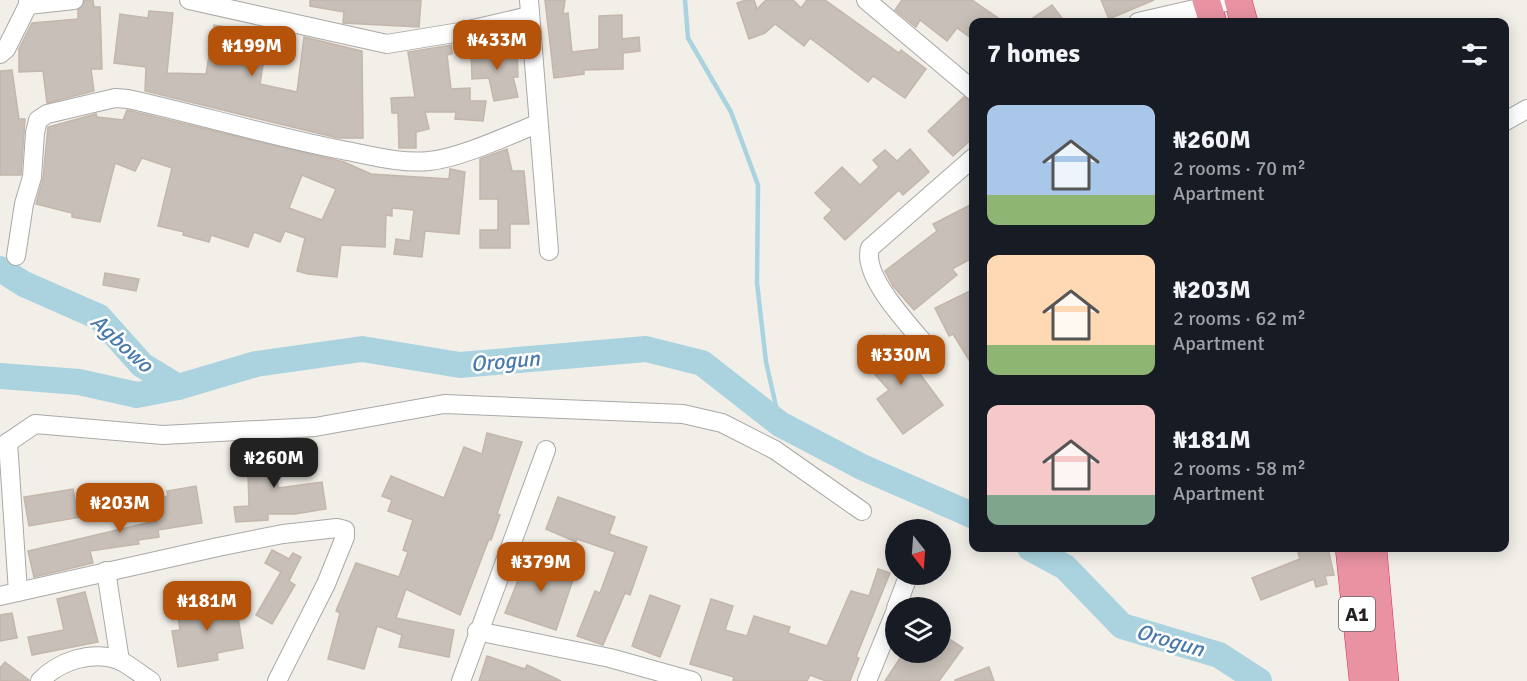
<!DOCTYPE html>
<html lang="en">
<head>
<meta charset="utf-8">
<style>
	:root { --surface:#171b24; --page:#242831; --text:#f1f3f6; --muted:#9ea1a6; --accent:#b45309 }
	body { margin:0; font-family:Signika,sans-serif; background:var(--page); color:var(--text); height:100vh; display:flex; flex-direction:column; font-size:22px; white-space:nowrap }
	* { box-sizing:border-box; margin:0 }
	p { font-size:20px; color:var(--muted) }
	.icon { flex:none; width:33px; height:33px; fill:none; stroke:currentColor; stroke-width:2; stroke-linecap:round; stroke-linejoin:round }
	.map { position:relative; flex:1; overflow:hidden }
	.sheet { position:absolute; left:969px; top:18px; width:540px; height:534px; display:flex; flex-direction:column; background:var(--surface); border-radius:12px; box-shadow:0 3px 15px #0003 }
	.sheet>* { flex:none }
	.needle { width:39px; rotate:163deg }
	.fabs { position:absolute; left:885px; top:519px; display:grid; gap:12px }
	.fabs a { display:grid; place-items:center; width:66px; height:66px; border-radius:50%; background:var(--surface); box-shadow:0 3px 15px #0003; font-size:30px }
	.price { position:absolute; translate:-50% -51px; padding:0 14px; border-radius:12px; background:var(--accent); color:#fff; font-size:20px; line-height:39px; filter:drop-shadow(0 2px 3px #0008) }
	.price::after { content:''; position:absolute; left:50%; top:36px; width:18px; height:14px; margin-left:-9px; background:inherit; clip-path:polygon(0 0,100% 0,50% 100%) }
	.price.selected { background:#222; color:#fff }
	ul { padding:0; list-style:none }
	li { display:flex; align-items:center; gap:18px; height:150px; padding:0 18px }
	li span { display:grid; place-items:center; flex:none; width:168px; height:120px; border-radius:12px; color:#555 }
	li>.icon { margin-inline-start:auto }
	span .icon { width:72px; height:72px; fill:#fffc; stroke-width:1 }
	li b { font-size:26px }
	h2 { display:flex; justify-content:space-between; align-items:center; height:72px; padding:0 18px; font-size:26px }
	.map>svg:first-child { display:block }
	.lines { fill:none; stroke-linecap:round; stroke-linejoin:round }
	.stream { stroke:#aad3df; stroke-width:4.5 }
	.river { stroke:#aad3df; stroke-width:26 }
	.building { fill:#c7bfb8; stroke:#c4b6ab; stroke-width:1.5; fill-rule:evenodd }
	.minor-casing { stroke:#a9a9a9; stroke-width:20 }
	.highway-casing { stroke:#dc2a67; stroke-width:28 }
	.minor { stroke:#fff; stroke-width:18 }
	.highway { stroke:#e892a2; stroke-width:27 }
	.labels { text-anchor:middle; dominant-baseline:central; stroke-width:5; stroke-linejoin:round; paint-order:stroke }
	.shield { fill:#fff; stroke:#646464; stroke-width:1.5 }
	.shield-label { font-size:20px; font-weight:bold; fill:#222 }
	.water-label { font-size:22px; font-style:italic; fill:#4a7aab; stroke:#fff }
</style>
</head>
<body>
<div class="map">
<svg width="1527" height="681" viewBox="0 0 1527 681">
	<rect width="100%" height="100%" fill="#f2efe9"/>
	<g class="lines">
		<path class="stream" d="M685 0 688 38 731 112 758 185 757 283 766 362 780 424"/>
		<g class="river">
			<path d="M0 269 24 284 99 317 142 365 178 387"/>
			<path d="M0 376 79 382 137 395 178 387 256 364 362 349 460 365 646 349 702 363 780 424 862 467 974 516"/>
			<path d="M1030 548 1065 567 1122 626 1219 655 1259 681"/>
		</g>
	</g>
	<g class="building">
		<path d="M85 0H93L94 7H100L102 69H91L94 91 47 103 43 71 19 72V49L32 23 78 19V10Z"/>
		<path d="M310 0H421L419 27 343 23 344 12 310 6Z"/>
		<path d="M545 0H565L563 14 568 13 572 52 599 49V16L622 15V39L639 37 640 51 623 53V69L584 70V74L554 78Z"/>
		<path d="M746 0H754L757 9 766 0H793L801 8 807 0H825L899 53 901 50 926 69 905 98 873 76 868 82 810 38 804 46 775 24 765 33 749 39 737 3Z"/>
		<path d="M902 0H972L1004 22H974V40L957 28 947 41 920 20 916 27 895 10Z"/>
		<path d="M1101 0H1154L1109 19Z"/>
		<path d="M1052 5 1065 22H1027Z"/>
		<path d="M149 11 173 13 167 73 206 74 214 25 268 34 260 84 297 92 304 37 362 51 363 138H338L317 133 145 91 146 67 114 63 120 14 148 18Z"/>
		<path d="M451 45 452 54 447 55 451 89 470 88V101H486L483 121 455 119 456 112H425L429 129 416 132V148H399L398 113H392L391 98 415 97 408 52Z"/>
		<path d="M517 48 518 77H513L518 97 494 101 489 78 472 79 471 50Z"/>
		<path d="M12 70 19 119H25L21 175H0V71Z"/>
		<path d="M964 97 974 102V137L953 156 928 131Z"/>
		<path d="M127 110 344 162 371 174 449 179 450 169 465 172 459 234 425 231 422 257 394 254 396 239 410 241 414 210 392 208V216L386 215 385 247 341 245 337 277 308 274 297 271 305 238 285 231 280 242 254 232 248 247 211 235 209 242 183 235 184 232 158 226 172 168 142 158 135 171 115 163 100 222 72 217V213L36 204 43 178 48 127 96 114 97 117 123 120ZM302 175 336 189 322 220 289 208Z"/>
		<path d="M507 149 512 171H524L529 224H510V248H480V230H498V199H480V159Z"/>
		<path d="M910 149 929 172 903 195 899 190 845 240 824 218 832 210 815 193 842 167 860 185 879 167 873 160 885 150 897 161Z"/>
		<path d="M974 203V257L952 269 957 275 914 310 893 286 885 271 937 231 933 224Z"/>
		<path d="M105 273 139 279 136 291 103 285Z"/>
		<path d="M974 289V368L953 334 949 336 935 308Z"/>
		<path d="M884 335 917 370 943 405 903 434 877 399 889 390 859 357Z"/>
		<path d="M487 433 522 442 497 514 500 515 491 540 489 539 460 615 406 589 396 618 454 630 449 657 399 647 402 635 377 626 364 669 328 659 340 613 336 611 356 563 399 577 408 552 403 550 413 520 388 511 392 500 382 496 391 476 444 498 464 447 482 454Z"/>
		<path d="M276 446 278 488 322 482 326 509 295 514H268V520L236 522 234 507 249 506 248 474 242 475 240 448Z"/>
		<path d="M196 486 202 523 158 530 159 537 138 540 139 544 90 551 93 563 34 577 28 551 155 521 151 499 168 496 167 491Z"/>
		<path d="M73 489 76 505 124 493 128 509 29 526 24 497Z"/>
		<path d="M558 497 615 517 609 534 647 547 630 595 625 593 603 645 577 636 595 591 600 593 615 552 577 539 576 542 546 529Z"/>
		<path d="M1316 548H1328L1334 575 1325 576 1327 584 1316 587 1314 579 1261 600 1252 578 1300 559 1298 553Z"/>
		<path d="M272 550 289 559 293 553 301 557 289 581 295 585 272 624 256 615 281 572 265 563Z"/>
		<path d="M528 555 575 574 556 630 505 613Z"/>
		<path d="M878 569 890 573 856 657 859 658 850 681H826L810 675 807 681H733L734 677 690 664 711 599 733 606 725 630 747 636 754 616 790 627 788 633 827 646 851 591 869 596Z"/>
		<path d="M85 592 98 642 32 655 28 637 64 630 57 599Z"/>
		<path d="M650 595 680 606 660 657 632 646Z"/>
		<path d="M235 599 243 648 217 653 218 660 178 667 172 631 180 630 177 609Z"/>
		<path d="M12 613 17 638 0 641V615Z"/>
		<path d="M940 633 963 648 939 681H885L904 652H940Z"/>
		<path d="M487 656 525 669 527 665 561 681H479Z"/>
		<path d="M5 662 29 680V681H0V668Z"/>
		<path d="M989 667 994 681H955V680Z"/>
	</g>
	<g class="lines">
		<g class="minor-casing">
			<g id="minor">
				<path d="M189 0 387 44 460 32 529 16"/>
				<path d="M529 0 549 251"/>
				<path d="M866 0 974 91"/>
				<path d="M28 5 74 0"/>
				<path d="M1138 22 1234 0"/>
				<path d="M0 54 6 49 28 5V0"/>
				<path d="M1504 122 1527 109"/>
				<path d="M16 256 24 204 32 177 35 133 38 120 47 114 115 98 128 99C200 115 270 136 342 150 370 155 400 164 429 161 460 158 507 136 537 124"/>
				<path d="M934 355C915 331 861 278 870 248L974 157"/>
				<path d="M8 442 18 592"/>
				<path d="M0 448 35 424 163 435 315 427 444 404 683 414 722 423 775 450 862 511"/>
				<path d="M106 571 120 661"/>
				<path d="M0 596 218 547 283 534 337 528 345 530V537L326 584 277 681"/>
				<path d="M896 608 909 574"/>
				<path d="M477 631 610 658 692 681"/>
				<path d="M40 681C59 661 92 650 119 660 130 665 141 675 151 681"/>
				<path d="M461 681 546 450"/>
				<path d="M867 681 896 610"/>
			</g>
		</g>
		<g class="highway-casing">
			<g id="highway">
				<path d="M1206 0 1213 22"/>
				<path d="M1238 0 1244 22"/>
				<path d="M1349 548 1363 681"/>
				<path d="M1373 548 1385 681"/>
			</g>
		</g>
		<use href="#minor" class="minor"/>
		<use href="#highway" class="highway"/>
	</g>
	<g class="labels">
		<rect class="shield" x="1339" y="597" width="36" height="34" rx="4.5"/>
		<g class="shield-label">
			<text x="1357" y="614">A1</text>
		</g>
		<g class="water-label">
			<text transform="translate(122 343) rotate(42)">Agbowo</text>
			<text transform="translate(505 361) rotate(-5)">Orogun</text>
			<text transform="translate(1170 640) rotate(16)">Orogun</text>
		</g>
	</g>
</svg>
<div class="fabs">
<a><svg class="needle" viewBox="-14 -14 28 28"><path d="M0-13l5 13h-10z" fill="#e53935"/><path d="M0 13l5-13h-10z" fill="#9ea1a6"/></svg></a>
<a><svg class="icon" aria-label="layers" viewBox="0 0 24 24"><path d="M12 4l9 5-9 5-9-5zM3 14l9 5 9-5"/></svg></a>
</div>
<b class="price" style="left:497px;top:71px">₦433M</b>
<b class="price" style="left:252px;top:77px">₦199M</b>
<b class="price" style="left:901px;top:386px">₦330M</b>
<b class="price selected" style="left:274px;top:489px">₦260M</b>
<b class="price" style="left:120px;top:534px">₦203M</b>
<b class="price" style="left:541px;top:593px">₦379M</b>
<b class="price" style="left:207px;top:632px">₦181M</b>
<section class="sheet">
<h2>7 homes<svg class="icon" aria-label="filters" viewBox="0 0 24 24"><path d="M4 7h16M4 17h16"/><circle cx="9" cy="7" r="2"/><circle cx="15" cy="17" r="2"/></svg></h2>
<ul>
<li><span style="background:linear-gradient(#a9c7e8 75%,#8fb573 0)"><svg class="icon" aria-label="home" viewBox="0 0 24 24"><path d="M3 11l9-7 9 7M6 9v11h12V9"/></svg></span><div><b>₦260M</b><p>2 rooms · 70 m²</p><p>Apartment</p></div></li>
<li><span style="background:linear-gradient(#ffd9b3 75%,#8fb573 0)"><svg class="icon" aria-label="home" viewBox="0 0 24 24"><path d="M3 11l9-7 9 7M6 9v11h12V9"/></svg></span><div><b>₦203M</b><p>2 rooms · 62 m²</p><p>Apartment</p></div></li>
<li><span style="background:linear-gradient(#f6c9c9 75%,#7fa58c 0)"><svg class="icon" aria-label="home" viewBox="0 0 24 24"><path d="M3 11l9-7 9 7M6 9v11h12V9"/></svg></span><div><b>₦181M</b><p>2 rooms · 58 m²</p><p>Apartment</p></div></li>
</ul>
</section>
</div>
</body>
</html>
